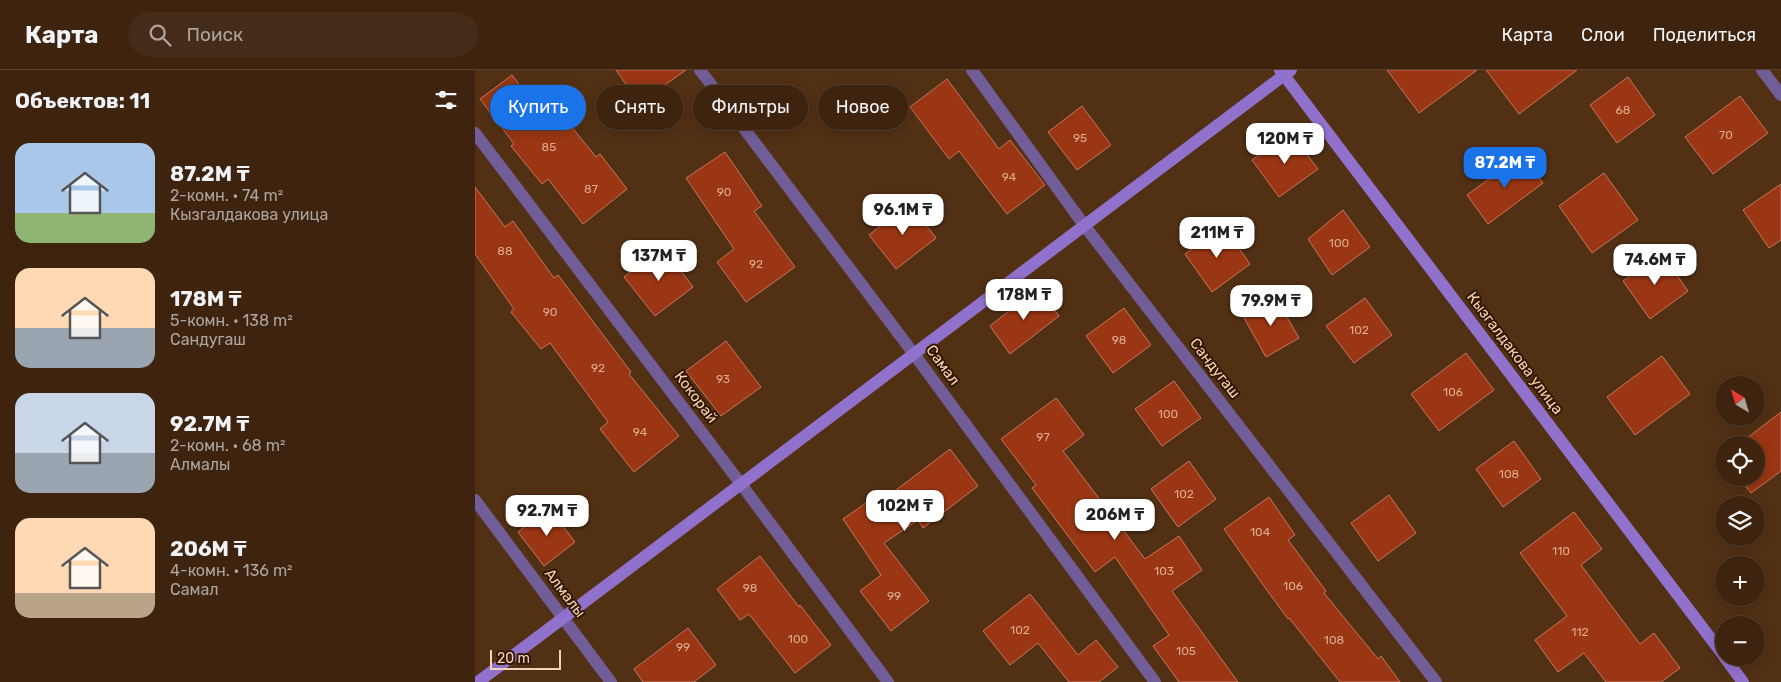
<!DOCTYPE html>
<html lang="ru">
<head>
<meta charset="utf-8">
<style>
	:root { --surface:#3e240f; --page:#452c18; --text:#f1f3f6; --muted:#ada49e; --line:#57412f; --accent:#1a73e8 }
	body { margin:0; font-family:Rubik,sans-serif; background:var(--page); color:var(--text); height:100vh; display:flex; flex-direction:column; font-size:19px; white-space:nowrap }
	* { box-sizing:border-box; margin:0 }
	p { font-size:16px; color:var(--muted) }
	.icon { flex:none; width:28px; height:28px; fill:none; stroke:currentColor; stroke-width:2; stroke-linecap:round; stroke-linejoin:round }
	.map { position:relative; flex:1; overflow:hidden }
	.details { display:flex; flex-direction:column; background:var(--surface); width:475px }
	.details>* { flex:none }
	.banner { position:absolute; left:15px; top:15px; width:475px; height:45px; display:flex; gap:10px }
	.needle { width:32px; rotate:322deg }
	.fabs { position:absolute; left:1240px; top:306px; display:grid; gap:10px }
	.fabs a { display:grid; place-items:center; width:50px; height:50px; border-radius:50%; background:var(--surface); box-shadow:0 2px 12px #0003,0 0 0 1px var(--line); font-size:25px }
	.scale { position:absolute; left:15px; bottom:12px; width:71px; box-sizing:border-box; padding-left:5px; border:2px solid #f5d2b7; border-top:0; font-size:14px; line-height:18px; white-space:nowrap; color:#f5d2b7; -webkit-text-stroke:4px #331903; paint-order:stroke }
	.price { position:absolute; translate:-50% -42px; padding:0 11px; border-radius:10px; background:#fff; color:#222; font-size:16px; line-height:32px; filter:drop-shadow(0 1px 2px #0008) }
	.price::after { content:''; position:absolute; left:50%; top:30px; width:15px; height:11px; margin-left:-8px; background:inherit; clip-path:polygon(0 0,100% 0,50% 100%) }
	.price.selected { background:var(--accent); color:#fff }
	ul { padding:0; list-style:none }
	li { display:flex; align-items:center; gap:15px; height:125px; padding:0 15px }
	li span { display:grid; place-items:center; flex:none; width:140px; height:100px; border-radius:15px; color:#555 }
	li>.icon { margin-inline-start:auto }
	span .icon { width:60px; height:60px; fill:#fffc; stroke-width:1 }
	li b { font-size:21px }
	h2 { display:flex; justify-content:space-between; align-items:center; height:60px; padding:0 15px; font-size:21px }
	.pill { padding:0 18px; border-radius:22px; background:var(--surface); box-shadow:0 2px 12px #0003,0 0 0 1px var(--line); font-size:18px; line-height:45px }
	.pill.selected { background:var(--accent); color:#fff }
	header { display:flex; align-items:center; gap:30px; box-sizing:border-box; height:70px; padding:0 25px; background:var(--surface); border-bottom:1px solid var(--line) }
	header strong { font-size:24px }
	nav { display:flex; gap:28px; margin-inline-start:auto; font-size:18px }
	.search { width:350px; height:45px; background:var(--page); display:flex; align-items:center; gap:12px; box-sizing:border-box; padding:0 18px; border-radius:28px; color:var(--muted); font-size:19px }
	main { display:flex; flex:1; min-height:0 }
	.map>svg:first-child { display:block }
	.building { fill:#9a3613; stroke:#c7775e }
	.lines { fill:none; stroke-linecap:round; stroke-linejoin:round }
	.street { stroke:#715e98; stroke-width:12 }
	.secondary { stroke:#9071cc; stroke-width:12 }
	.labels { text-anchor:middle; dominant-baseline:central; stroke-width:4; stroke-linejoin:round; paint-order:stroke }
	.number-label { font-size:12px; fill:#deab8e }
	.street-label { font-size:15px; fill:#f5d2b7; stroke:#331903 }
</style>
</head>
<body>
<header>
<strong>Карта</strong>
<div class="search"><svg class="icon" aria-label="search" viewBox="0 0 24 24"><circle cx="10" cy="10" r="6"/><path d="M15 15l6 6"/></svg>Поиск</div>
<nav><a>Карта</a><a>Слои</a><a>Поделиться</a></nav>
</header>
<main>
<section class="details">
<h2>Объектов: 11<svg class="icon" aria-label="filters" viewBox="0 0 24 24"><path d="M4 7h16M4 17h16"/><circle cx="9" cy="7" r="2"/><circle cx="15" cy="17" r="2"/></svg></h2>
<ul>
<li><span style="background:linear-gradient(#a9c7e8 70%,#8fb573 0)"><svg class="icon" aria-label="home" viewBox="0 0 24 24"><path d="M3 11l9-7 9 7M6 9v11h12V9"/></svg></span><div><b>87.2M ₸</b><p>2-комн. · 74 m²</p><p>Кызгалдакова улица</p></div></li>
<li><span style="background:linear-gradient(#ffd9b3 60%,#9aa5b1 0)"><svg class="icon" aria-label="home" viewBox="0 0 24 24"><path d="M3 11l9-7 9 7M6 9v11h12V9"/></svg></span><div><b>178M ₸</b><p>5-комн. · 138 m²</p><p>Сандугаш</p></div></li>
<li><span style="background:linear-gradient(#c9d6e8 60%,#9aa5b1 0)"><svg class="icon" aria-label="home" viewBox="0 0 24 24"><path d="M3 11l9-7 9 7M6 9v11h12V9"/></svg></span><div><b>92.7M ₸</b><p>2-комн. · 68 m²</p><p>Алмалы</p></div></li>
<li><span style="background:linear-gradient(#ffd9b3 75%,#b9a48a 0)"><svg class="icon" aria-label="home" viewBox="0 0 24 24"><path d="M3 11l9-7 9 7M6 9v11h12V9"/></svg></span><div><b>206M ₸</b><p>4-комн. · 136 m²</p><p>Самал</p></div></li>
</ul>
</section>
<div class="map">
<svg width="1306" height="612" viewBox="0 0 1306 612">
	<rect width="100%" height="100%" fill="#523014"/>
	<g class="building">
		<path d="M141 0H211L164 33Z"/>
		<path d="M912 0H1002L944 43Z"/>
		<path d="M1011 0H1102L1044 44Z"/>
		<path d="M37 5 70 49 82 39 121 87 125 84 152 119 108 154 73 109 67 114 36 76 39 74 5 29Z"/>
		<path d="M1153 7 1180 45 1142 73 1115 35Z"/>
		<path d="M472 9 524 79 535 70 570 115 532 144 484 81 474 89 435 37Z"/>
		<path d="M1265 26 1293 63 1238 104 1210 67Z"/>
		<path d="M607 36 636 75 602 100 573 62Z"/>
		<path d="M815 62 843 99 804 127 777 90Z"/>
		<path d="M250 82 287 136 279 141 320 197 271 232 242 192 259 179 211 108Z"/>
		<path d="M1047 85 1068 113 1013 154 992 125Z"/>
		<path d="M1129 103 1163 150 1117 183 1084 136Z"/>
		<path d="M1306 114V170L1294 178 1268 140Z"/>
		<path d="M0 117 30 157 38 151 79 208 83 205 156 302 154 304 204 366 159 402 125 359 133 352 75 273 66 279 36 242 39 239 0 184Z"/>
		<path d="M434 133 461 168 421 199 394 165Z"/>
		<path d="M868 140 895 177 857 205 833 169Z"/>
		<path d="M748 156 775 194 737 222 710 184Z"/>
		<path d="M188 177 218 217 180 246 149 207Z"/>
		<path d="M1186 183 1213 221 1175 249 1148 211Z"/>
		<path d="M563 218 584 246 535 284 515 256Z"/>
		<path d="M801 228 824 268 791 287 768 246Z"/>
		<path d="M890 228 917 265 879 293 851 256Z"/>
		<path d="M649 238 676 275 638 303 611 266Z"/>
		<path d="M251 271 286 317 246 346 211 301Z"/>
		<path d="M991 283 1019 320 964 361 936 324Z"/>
		<path d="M1187 286 1215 324 1160 365 1132 327Z"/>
		<path d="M699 311 726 348 687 376 660 339Z"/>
		<path d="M581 328 609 365 588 381 670 489 704 466 727 500 697 521 763 612H704L678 576 694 565 640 487 620 502 557 418 561 415 526 369Z"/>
		<path d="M1306 342V401L1276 423 1264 408H1281V375H1263Z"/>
		<path d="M1039 371 1066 409 1028 437 1001 399Z"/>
		<path d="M475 379 503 416 448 458 443 450 409 473 454 531 416 561 385 521 406 505 368 449 404 424 408 430Z"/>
		<path d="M714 391 741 429 703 457 676 419Z"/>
		<path d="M914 425 941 463 903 491 876 453Z"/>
		<path d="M794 427 820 465 813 470 851 521 849 523 903 589 906 586 925 612H865L814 548 813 549 786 512 749 459Z"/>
		<path d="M74 438 100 472 69 496 43 462Z"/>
		<path d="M1099 442 1127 479 1106 495 1165 574 1179 563 1205 598 1186 612H1131L1109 583 1083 602 1060 570 1092 546 1045 483Z"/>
		<path d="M285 486 324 537 325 535 356 575 320 603 274 544 265 550 242 519Z"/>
		<path d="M555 524 603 585 621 570 643 597 624 612H594L563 573 535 595 508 561Z"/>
		<path d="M213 558 241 595 219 612H168L159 599Z"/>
	</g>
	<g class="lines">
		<g class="street">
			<path d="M225 0 439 284 680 612"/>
			<path d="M497 0 609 155 961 612"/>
			<path d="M1287 0 1306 25"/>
			<path d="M0 63 266 414 413 612"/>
			<path d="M0 430 136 612"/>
		</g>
		<g class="secondary">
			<path d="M805 0 1249 586"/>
			<path d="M1250 588 1268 612"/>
			<path d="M3 612 816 0"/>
		</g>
	</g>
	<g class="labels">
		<g class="number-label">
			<text x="1148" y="40">68</text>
			<text x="1251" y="65">70</text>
			<text x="605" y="68">95</text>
			<text x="74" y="77">85</text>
			<text x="534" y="107">94</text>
			<text x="116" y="119">87</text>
			<text x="249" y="122">90</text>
			<text x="864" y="173">100</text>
			<text x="30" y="181">88</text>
			<text x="281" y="194">92</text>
			<text x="75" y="242">90</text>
			<text x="884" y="260">102</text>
			<text x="644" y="270">98</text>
			<text x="123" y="298">92</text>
			<text x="248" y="309">93</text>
			<text x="978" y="322">106</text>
			<text x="693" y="344">100</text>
			<text x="165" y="362">94</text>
			<text x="568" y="367">97</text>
			<text x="1034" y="404">108</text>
			<text x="709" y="424">102</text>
			<text x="785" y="462">104</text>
			<text x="1086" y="481">110</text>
			<text x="689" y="501">103</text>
			<text x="818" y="516">106</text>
			<text x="275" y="518">98</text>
			<text x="419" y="526">99</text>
			<text x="545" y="560">102</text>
			<text x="1105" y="562">112</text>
			<text x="323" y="569">100</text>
			<text x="859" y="570">108</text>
			<text x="208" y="577">99</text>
			<text x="711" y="581">105</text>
		</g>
		<g class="street-label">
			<text transform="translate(1040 283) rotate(53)">Кызгалдакова улица</text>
			<text transform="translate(468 295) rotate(54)">Самал</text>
			<text transform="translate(740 298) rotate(52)">Сандугаш</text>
			<text transform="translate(221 327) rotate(53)">Кокорай</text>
			<text transform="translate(90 523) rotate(53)">Алмалы</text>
		</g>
	</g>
</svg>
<div class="fabs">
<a><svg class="needle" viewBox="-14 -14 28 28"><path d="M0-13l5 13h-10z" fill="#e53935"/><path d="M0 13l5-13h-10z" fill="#ada49e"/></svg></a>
<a><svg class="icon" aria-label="locate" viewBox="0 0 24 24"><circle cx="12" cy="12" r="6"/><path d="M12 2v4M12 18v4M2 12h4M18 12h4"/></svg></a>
<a><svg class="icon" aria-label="layers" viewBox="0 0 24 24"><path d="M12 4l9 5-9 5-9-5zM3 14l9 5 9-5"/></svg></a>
<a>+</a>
<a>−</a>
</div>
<div class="scale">20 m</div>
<b class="price" style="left:810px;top:95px">120M ₸</b>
<b class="price selected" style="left:1030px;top:119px">87.2M ₸</b>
<b class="price" style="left:428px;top:166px">96.1M ₸</b>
<b class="price" style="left:742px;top:189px">211M ₸</b>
<b class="price" style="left:184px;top:212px">137M ₸</b>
<b class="price" style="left:1180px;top:216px">74.6M ₸</b>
<b class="price" style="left:549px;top:251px">178M ₸</b>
<b class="price" style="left:796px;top:257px">79.9M ₸</b>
<b class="price" style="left:430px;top:462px">102M ₸</b>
<b class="price" style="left:72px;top:467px">92.7M ₸</b>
<b class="price" style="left:640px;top:471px">206M ₸</b>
<div class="banner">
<a class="pill selected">Купить</a>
<a class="pill">Снять</a>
<a class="pill">Фильтры</a>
<a class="pill">Новое</a>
</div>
</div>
</main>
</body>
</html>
